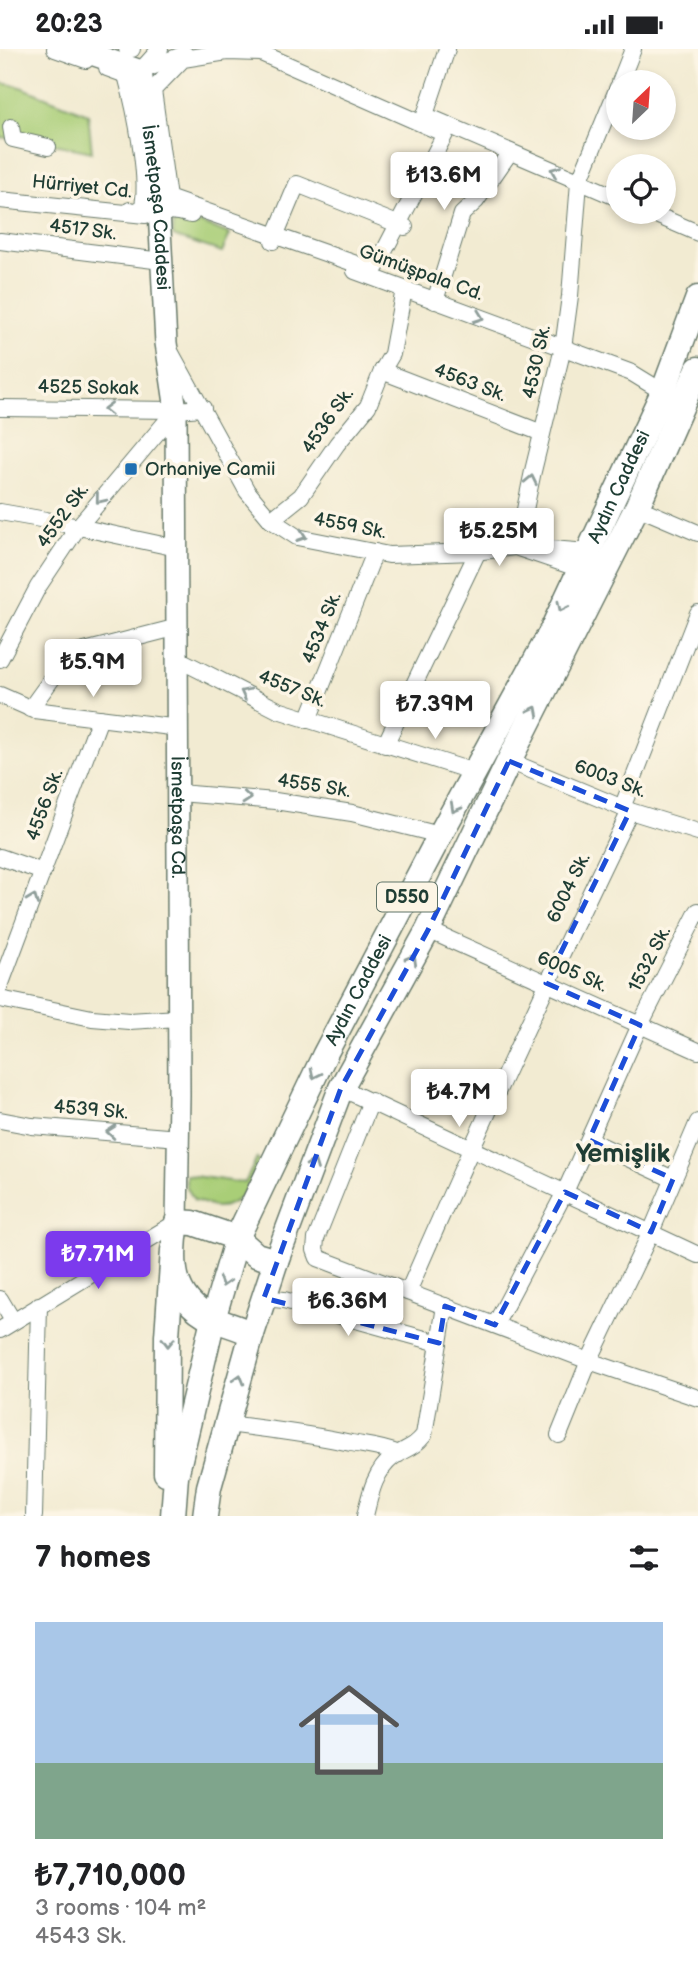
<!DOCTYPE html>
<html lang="en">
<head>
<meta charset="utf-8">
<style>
	:root { --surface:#fff; --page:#f2f2f2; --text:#202124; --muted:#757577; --accent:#7c3aed }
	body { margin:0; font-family:"Balsamiq Sans",sans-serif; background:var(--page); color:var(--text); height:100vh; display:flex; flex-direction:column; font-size:26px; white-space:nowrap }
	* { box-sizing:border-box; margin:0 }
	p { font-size:23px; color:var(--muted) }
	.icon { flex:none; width:38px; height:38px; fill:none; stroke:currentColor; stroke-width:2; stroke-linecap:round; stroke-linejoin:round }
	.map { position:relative; height:1467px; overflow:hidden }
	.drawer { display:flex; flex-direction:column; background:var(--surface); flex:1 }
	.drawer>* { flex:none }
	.needle { width:46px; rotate:25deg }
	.controls { position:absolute; left:606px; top:21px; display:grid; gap:14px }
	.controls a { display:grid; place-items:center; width:70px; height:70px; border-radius:50%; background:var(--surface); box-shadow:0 4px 10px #0003; font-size:35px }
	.price { position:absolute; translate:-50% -60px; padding:0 16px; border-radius:7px; background:#fff; color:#222; font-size:23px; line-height:46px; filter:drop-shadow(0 2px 4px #0008) }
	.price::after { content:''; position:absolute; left:50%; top:42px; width:21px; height:16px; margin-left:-10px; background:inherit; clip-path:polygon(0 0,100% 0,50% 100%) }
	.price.active { background:var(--accent); color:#fff }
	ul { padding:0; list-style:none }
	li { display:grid; align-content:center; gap:14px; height:371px; padding:0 35px }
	li span { display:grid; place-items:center; height:217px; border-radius:0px; color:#555 }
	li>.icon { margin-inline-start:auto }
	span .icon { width:126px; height:126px; fill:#fffc; stroke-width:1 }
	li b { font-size:30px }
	h2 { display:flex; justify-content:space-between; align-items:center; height:84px; padding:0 35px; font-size:30px }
	.status { display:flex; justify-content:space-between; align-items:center; height:49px; padding:0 35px; background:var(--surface); direction:ltr }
	.status svg { height:19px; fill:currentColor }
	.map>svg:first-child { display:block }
	.green { fill:#a9ce77; stroke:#648656; stroke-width:2 }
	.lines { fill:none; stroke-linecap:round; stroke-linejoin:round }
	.minor-casing { stroke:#697a6b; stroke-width:18 }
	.major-casing { stroke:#697a6b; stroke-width:24 }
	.highway-casing { stroke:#697a6b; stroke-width:27 }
	.minor { stroke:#fff; stroke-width:16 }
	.major { stroke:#fff; stroke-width:21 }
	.highway { stroke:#fff; stroke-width:24 }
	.oneway { stroke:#8f9e9a }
	.marked { fill:none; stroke:#1d4ed8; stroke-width:5; stroke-dasharray:14 9; stroke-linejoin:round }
	.poi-dot { fill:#1f6fb2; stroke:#fcf5e5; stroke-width:2.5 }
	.labels { text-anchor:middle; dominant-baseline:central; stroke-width:7; stroke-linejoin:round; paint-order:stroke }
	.shield { fill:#fcf5e5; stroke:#617469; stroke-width:2 }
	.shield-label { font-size:18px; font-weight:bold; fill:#1f3d34 }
	.street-label { font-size:19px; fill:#1f3d34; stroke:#fcf5e5 }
	.poi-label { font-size:19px; fill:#1f3d34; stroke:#fcf5e5; text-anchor:start }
	.district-label { font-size:26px; font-weight:bold; fill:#1f3d34; stroke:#fcf5e5 }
</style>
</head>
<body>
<div class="status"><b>20:23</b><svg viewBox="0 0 49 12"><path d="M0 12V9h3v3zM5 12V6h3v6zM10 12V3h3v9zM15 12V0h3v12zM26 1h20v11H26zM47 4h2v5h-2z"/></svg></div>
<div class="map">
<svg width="698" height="1467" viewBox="0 0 698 1467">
	<rect width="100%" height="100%" fill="#fcf5e5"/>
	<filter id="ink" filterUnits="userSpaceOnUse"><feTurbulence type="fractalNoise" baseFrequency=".0143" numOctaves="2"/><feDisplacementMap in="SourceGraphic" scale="14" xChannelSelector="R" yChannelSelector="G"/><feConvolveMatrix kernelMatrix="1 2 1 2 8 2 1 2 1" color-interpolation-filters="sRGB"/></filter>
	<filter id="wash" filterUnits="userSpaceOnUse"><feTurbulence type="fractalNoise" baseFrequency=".00686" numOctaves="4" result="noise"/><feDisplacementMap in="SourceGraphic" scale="28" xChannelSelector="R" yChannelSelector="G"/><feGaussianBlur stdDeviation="1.57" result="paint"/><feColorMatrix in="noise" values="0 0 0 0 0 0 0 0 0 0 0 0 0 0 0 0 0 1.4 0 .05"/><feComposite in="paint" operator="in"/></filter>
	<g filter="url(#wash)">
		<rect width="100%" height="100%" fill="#f2ebd2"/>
		<g class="green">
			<path d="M0 34 18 37 88 65 92 103 54 95 0 88Z"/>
			<path d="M181 167 230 185 222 203 173 187 174 168Z"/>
			<path d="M257 1109 260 1114C252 1132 241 1159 216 1158 209 1157 201 1153 194 1151L186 1137V1126L245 1134Z"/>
		</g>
	</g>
	<g filter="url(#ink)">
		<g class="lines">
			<g class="minor-casing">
				<g id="minor">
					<path d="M55 0 86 11"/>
					<path d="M127 0H132"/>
					<path d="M227 3 261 4 445 85 376 218 359 216 168 149 153 41 183 10Z"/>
					<path d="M107 19 126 26C134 55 152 136 141 163L130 161"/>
					<path d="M142 20 160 0"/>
					<path d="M141 22 185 5"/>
					<path d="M620 33 633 0"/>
					<path d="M425 66 447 0"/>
					<path d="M434 70 618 149"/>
					<path d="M11 78 13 90 48 98"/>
					<path d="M0 151 145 166C162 161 175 161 191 166"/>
					<path d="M649 163 698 184"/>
					<path d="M0 192 162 212"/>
					<path d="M273 192 297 135 405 178"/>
					<path d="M355 222 632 324 663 343"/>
					<path d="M435 252 462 165 476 152 510 103"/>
					<path d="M170 302 247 442 271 471 297 488 389 506 474 503 515 498 580 520"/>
					<path d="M382 322 542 384"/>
					<path d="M0 359 176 361 203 359"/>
					<path d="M637 458 698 484"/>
					<path d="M0 463 46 471 177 499"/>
					<path d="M271 471 301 447 337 395 368 357 382 322 392 305 404 240"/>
					<path d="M515 498 521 480 533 422 563 299 570 247 579 133 618 38"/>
					<path d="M539 499 588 503"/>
					<path d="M0 610 38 538 78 478 176 361"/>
					<path d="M178 610 278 661 474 723"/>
					<path d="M0 646 34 661 179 679"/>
					<path d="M30 660 69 606 178 578"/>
					<path d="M308 671 375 503"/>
					<path d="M385 696 478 502"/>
					<path d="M509 712 630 762 698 783"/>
					<path d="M179 744 275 752 352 764 440 786"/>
					<path d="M622 759 698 564"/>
					<path d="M0 808 43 823"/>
					<path d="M428 881 698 1002"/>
					<path d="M0 937 100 669"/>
					<path d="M0 950 92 969 129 972 179 969"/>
					<path d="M341 1039 698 1206"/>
					<path d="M371 1052 316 1190 315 1201 318 1209 589 1312 698 1349"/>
					<path d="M0 1071 32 1077 179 1089"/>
					<path d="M589 1091 673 1130"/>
					<path d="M408 1243C478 1081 553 921 630 762"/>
					<path d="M264 1249 284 1251 439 1294"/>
					<path d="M0 1250 13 1272"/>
					<path d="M495 1276 565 1143 640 976 698 862"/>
					<path d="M0 1281 177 1173"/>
					<path d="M227 1375C269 1380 310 1385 351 1394 368 1397 383 1398 399 1405"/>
					<path d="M559 1386 589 1312 651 1183 698 1073"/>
					<path d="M34 1467 39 1256"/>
					<path d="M365 1467C370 1446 374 1423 393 1408 405 1399 413 1400 424 1386L445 1257"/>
				</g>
			</g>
			<g class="major-casing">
				<g id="major">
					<path id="s1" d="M77 0 141 22 159 161 166 294 176 361 179 1046 177 1173"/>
				</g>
			</g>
			<g class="highway-casing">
				<g id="highway">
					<path d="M252 1285C239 1278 224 1275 211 1269 170 1249 171 1212 177 1173L193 1174 237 1189 256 1206 276 1212"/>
					<path d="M166 1424 167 1287 173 1201"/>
					<path id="s2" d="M173 1467 176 1427 213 1270 237 1189 325 1005 440 786 550 585 663 343 698 249"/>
					<path d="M205 1467 209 1438 252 1285 276 1212 341 1039 428 881 509 712 637 458 698 320"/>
				</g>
			</g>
			<use href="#minor" class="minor"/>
			<use href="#major" class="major"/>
			<use href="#highway" class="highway"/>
		</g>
		<defs><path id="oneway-chevron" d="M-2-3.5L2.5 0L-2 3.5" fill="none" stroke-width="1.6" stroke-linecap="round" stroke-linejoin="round" transform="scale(1.75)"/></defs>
		<g class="oneway">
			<use href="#oneway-chevron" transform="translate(555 122) rotate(-157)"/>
			<use href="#oneway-chevron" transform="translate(479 268) rotate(20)"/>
			<use href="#oneway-chevron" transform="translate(108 360) rotate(-179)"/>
			<use href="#oneway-chevron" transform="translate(531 431) rotate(-78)"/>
			<use href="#oneway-chevron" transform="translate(100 450) rotate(129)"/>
			<use href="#oneway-chevron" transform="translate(302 487) rotate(19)"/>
			<use href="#oneway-chevron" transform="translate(562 558) rotate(115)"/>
			<use href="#oneway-chevron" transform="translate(245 644) rotate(-153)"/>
			<use href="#oneway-chevron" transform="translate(534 662) rotate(-63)"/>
			<use href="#oneway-chevron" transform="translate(247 749) rotate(5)"/>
			<use href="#oneway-chevron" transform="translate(455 759) rotate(119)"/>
			<use href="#oneway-chevron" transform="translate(33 850) rotate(-69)"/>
			<use href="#oneway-chevron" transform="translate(412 910) rotate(-61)"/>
			<use href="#oneway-chevron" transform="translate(315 1025) rotate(116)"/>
			<use href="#oneway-chevron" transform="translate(111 1083) rotate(-175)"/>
			<use href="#oneway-chevron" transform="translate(313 1115) rotate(-69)"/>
			<use href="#oneway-chevron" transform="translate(224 1233) rotate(107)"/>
			<use href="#oneway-chevron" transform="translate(168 1293) rotate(91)"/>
			<use href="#oneway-chevron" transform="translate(239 1330) rotate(-74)"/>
		</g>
	</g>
	<path class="marked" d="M509 712 630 762 546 934 640 976 589 1091 673 1130 651 1183 565 1143 495 1276 445 1257 439 1294 264 1249 341 1039 428 881Z"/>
	<rect class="poi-dot" x="124" y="413" width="14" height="14" rx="3.5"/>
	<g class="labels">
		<rect class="shield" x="377" y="833.5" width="60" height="29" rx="5"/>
		<g class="shield-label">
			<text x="407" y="848">D550</text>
		</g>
		<g class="street-label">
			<text transform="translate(82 138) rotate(6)">Hürriyet Cd.</text>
			<text stroke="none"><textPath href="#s1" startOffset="205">İsmetpaşa Caddesi</textPath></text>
			<text transform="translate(83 181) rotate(7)">4517 Sk.</text>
			<text transform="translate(421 224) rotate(20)">Gümüşpala Cd.</text>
			<text transform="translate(537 313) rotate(-78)">4530 Sk.</text>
			<text transform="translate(470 334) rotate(21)">4563 Sk.</text>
			<text transform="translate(88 339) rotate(1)">4525 Sokak</text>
			<text transform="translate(328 372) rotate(-55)">4536 Sk.</text>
			<text stroke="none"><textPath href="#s2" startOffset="1129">Aydın Caddesi</textPath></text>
			<text transform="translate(63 467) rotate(-54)">4552 Sk.</text>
			<text transform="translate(350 477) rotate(11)">4559 Sk.</text>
			<text transform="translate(322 579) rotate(-68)">4534 Sk.</text>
			<text transform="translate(292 640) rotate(22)">4557 Sk.</text>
			<text transform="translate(610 730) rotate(21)">6003 Sk.</text>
			<text transform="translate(314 737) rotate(9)">4555 Sk.</text>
			<text transform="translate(45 756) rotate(-70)">4556 Sk.</text>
			<text stroke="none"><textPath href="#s1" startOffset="816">İsmetpaşa Cd.</textPath></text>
			<text transform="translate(569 839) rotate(-64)">6004 Sk.</text>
			<text transform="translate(650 910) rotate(-63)">1532 Sk.</text>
			<text transform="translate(572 923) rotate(24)">6005 Sk.</text>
			<text stroke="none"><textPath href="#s2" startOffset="562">Aydın Caddesi</textPath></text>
			<text transform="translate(91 1061) rotate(5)">4539 Sk.</text>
		</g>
		<g class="poi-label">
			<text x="145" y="420">Orhaniye Camii</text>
		</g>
		<g class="district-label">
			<text x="623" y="1105">Yemişlik</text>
		</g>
	</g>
</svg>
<div class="controls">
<a><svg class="needle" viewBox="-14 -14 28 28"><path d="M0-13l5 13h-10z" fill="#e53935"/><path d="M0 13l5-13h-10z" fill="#757577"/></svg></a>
<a><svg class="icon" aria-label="locate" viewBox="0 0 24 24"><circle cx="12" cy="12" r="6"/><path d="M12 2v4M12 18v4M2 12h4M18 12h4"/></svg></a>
</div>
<b class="price" style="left:444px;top:163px">₺13.6M</b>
<b class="price" style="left:499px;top:519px">₺5.25M</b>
<b class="price" style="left:93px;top:650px">₺5.9M</b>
<b class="price" style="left:435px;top:692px">₺7.39M</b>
<b class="price" style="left:459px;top:1080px">₺4.7M</b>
<b class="price active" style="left:98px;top:1242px">₺7.71M</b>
<b class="price" style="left:348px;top:1289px">₺6.36M</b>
</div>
<section class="drawer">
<h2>7 homes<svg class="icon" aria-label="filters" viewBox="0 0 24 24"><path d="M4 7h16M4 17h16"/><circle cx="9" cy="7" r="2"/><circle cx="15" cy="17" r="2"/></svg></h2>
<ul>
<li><span style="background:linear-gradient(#a9c7e8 65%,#7fa58c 0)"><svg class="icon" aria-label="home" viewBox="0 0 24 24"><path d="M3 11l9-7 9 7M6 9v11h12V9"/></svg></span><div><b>₺7,710,000</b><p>3 rooms · 104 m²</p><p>4543 Sk.</p></div></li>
</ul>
</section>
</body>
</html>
